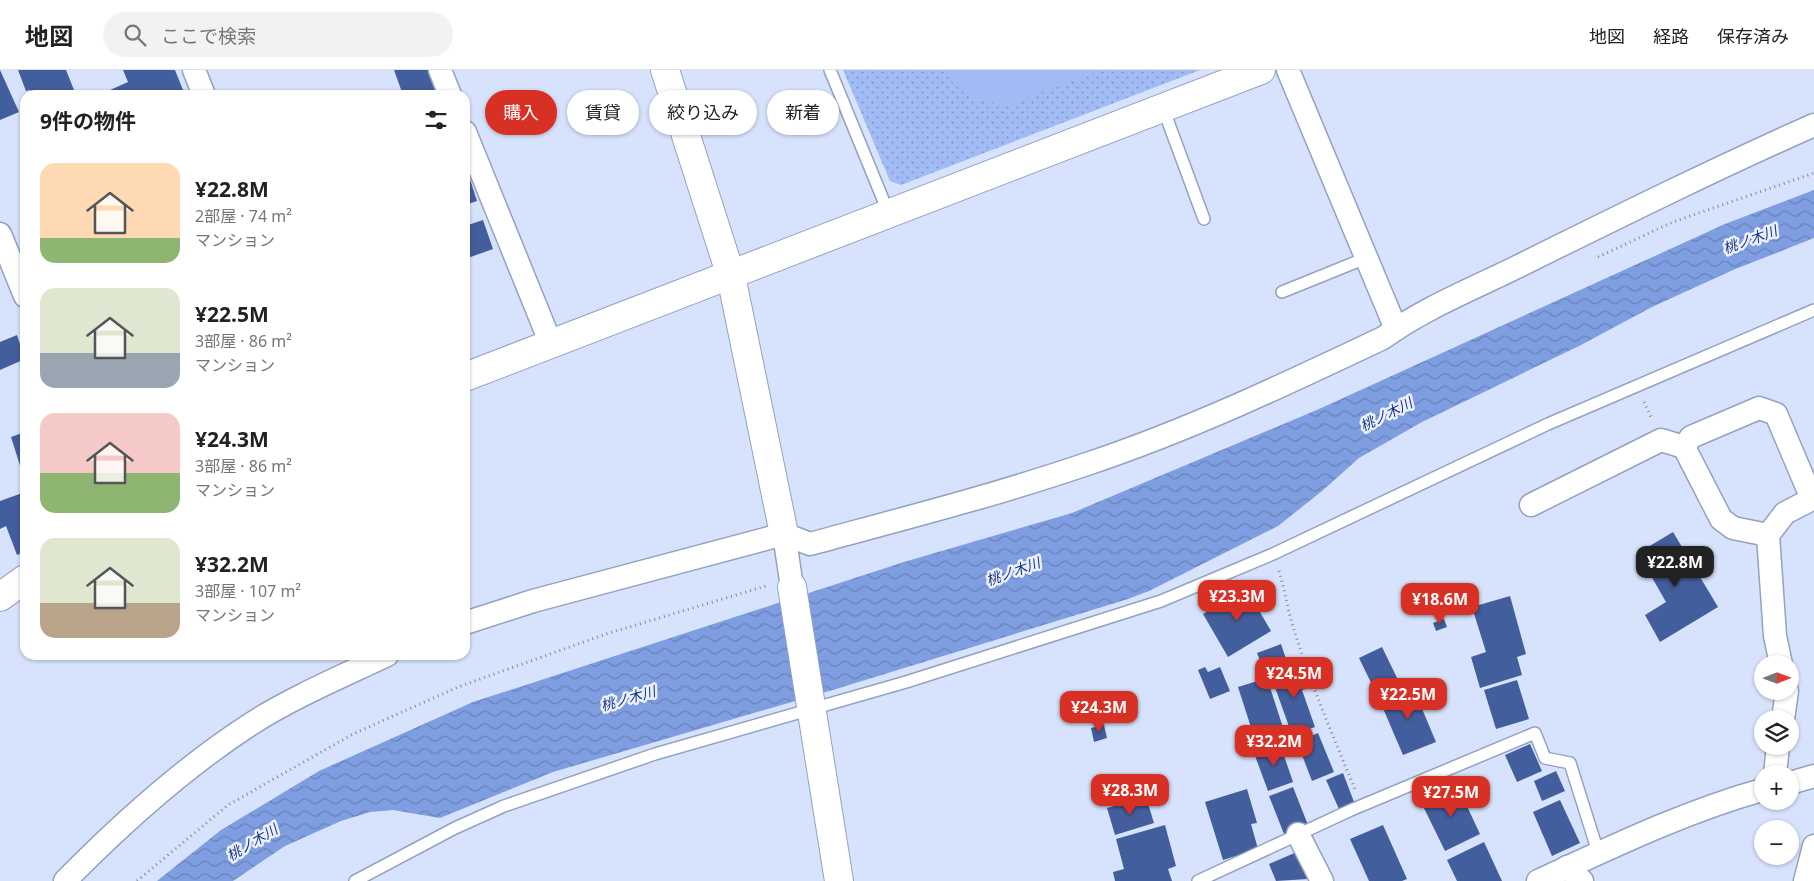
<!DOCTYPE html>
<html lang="ja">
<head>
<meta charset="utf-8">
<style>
	:root { --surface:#fff; --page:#f2f2f2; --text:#222; --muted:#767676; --line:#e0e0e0; --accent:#d93025 }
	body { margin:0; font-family:"Noto Sans","Noto Sans JP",sans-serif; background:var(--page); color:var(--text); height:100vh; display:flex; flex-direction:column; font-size:19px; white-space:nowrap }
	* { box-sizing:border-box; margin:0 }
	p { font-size:16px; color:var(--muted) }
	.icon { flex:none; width:28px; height:28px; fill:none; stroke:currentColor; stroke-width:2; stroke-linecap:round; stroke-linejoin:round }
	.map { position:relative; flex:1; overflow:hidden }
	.side { position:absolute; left:20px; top:20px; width:450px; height:570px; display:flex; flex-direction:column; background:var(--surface); border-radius:15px; box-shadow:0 1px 4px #0004 }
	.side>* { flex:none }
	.guide { position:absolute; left:485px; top:20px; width:475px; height:45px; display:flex; gap:10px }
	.needle { width:32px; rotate:89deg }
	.controls { position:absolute; left:1754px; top:585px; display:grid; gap:10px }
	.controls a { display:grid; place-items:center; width:45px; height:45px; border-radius:50%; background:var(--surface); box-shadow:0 1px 4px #0004; font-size:25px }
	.price { position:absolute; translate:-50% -42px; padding:0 11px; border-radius:10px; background:var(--accent); color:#fff; font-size:16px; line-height:32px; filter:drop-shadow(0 1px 2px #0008) }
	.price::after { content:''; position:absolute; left:50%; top:30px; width:15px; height:11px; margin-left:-8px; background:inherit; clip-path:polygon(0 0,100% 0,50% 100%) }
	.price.selected { background:#222; color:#fff }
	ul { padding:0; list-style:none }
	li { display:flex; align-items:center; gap:15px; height:125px; padding:0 20px }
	li span { display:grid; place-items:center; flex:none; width:140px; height:100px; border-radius:15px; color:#555 }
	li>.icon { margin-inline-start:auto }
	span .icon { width:60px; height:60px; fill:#fffc; stroke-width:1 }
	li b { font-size:21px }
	h2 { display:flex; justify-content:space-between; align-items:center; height:60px; padding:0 20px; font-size:21px }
	.pill { padding:0 18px; border-radius:22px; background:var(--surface); box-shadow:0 1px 4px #0004; font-size:18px; line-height:45px }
	.pill.selected { background:var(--accent); color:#fff }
	header { display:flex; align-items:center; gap:30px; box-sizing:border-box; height:70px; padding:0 25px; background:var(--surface); border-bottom:1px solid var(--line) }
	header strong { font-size:24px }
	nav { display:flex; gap:28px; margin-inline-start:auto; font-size:18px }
	.search { width:350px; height:45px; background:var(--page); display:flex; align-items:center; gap:12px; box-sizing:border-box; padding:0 18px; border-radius:28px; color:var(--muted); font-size:19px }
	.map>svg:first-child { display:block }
	.park { fill:url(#park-dots) }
	.garden { fill:#a1bcf5 }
	.water { fill:url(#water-waves) }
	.building { fill:#435e9c }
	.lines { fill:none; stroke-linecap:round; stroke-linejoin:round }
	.lane-casing { stroke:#93a2bf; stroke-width:14 }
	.street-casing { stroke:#93a2bf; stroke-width:25 }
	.secondary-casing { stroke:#93a2bf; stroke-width:30 }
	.path { stroke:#81899c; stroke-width:3; stroke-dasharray:1 4; stroke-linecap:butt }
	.lane { stroke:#fff; stroke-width:11 }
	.street { stroke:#fff; stroke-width:22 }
	.secondary { stroke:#fff; stroke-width:28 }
	.labels { text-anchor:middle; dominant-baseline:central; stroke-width:5; stroke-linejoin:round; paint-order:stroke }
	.water-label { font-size:14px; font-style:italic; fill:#173380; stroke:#eaf0fd }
</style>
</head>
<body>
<header>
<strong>地図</strong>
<div class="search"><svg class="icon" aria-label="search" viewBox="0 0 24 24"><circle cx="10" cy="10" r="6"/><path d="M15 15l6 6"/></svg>ここで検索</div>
<nav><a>地図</a><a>経路</a><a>保存済み</a></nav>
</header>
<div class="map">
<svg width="1814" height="811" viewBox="0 0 1814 811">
	<defs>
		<pattern id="park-dots" width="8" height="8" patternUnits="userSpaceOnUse" patternTransform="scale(1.25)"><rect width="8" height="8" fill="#a1bcf5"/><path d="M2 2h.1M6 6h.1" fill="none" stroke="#849ac8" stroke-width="1.8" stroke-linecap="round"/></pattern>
		<pattern id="water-waves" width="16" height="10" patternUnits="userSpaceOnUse" patternTransform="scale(1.25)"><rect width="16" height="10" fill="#7f9ee1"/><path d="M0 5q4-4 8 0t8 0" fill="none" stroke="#6882b8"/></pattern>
	</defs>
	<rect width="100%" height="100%" fill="#d7e3fc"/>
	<path class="park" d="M843 0H1200L901 115 890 111Z"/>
	<path class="garden" d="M944 0H1100L1007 36 978 29 963 22 953 13Z"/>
	<path class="water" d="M1814 120V168L1733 200 1652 237 1581 275 1422 352 1359 388 1322 421 1278 456 1149 521 1128 529 836 619 553 702 440 748 393 740 370 742 341 751 285 776 233 811H157L221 760 319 701 473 632 904 492 1072 443 1319 339 1725 154Z"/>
	<g class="building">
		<path d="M0 0 19 42 0 50Z"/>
		<path d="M18 0H66L76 25H32L30 20 26 21Z"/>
		<path d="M123 0H175L185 25H99L128 12Z"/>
		<path d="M394 0H428L437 25H403Z"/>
		<path d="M468 103 477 131 465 135V104Z"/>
		<path d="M483 150 493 179 465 189V156Z"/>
		<path d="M17 265 25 289 0 300V272Z"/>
		<path d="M25 362V405H23L11 367Z"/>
		<path d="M25 422V481L17 485 6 456 0 459V431Z"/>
		<path d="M1673 462 1718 537 1660 572 1645 545 1666 532 1638 483Z"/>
		<path d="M1246 518 1271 561 1228 587 1203 544Z"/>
		<path d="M1510 526 1526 584 1517 587 1522 605 1480 618 1471 587 1486 582 1472 537Z"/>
		<path d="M1444 549 1447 557 1436 561 1433 553Z"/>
		<path d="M1281 574 1288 595 1265 603 1257 583Z"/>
		<path d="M1382 577 1399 612 1376 623 1359 588Z"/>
		<path d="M1302 595 1310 618 1302 620 1315 657 1292 665 1271 606Z"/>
		<path d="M1205 597 1208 602 1220 597 1230 621 1210 629 1198 600Z"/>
		<path d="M1267 608 1286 667 1257 676 1238 617Z"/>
		<path d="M1517 610 1529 649 1496 659 1484 620Z"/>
		<path d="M1412 615 1436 672 1403 685 1379 629Z"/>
		<path d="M1104 655 1107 668 1094 672 1091 658Z"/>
		<path d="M1318 663 1334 702 1312 711 1297 672Z"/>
		<path d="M1280 674 1293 712 1268 721 1254 683Z"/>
		<path d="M1530 674 1542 701 1517 712 1505 685Z"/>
		<path d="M1556 701 1565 721 1542 731 1534 711Z"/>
		<path d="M1343 703 1354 732 1339 739 1326 710Z"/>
		<path d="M1457 715 1480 764 1445 781 1421 732Z"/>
		<path d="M1293 717 1308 755 1284 764 1269 726Z"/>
		<path d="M1247 719 1257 753 1251 754 1258 779 1223 790 1205 732Z"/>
		<path d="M1146 727 1154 753 1115 765 1107 738Z"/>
		<path d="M1560 730 1580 773 1552 786 1533 742Z"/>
		<path d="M1165 755 1176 796 1168 799 1172 811H1115L1113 802 1124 799 1116 769Z"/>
		<path d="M1383 755 1407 809 1402 811H1369L1350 769Z"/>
		<path d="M1484 772 1502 811H1457L1447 790Z"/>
		<path d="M1297 782 1308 809 1276 811 1269 794Z"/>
	</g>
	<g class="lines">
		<g class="lane-casing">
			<g id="lane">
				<path d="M830 0 889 144"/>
				<path d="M1163 38 1204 149"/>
				<path d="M1282 222 1366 188"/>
				<path d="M355 811 455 758 504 736 655 684 906 612 1161 531 1273 484 1548 354 1814 240"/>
				<path d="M1198 811 1351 740 1535 663 1545 688 1570 693 1598 782"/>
			</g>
		</g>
		<g class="street-casing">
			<g id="street">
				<path d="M194 0 204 25"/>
				<path d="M440 0 450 25"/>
				<path d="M1288 0 1396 259"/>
				<path d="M465 62 551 274"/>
				<path d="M0 164 25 226"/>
				<path d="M1684 377 1691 367 1759 338 1776 344 1812 429"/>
				<path d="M1531 435 1661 370 1684 377 1721 449 1733 458 1768 465"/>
				<path d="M784 464 792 517"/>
				<path d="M465 553 533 531 784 464 810 474C902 449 996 425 1087 394 1189 360 1286 314 1383 268 1425 237 1480 216 1527 192 1622 145 1717 98 1814 55"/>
				<path d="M1781 594 1775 566 1768 465 1785 443 1814 428"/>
				<path d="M1783 649 1787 621"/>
				<path d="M1775 704 1778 676"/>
				<path d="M1790 713 1814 706"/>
				<path d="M1298 764 1322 811"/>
				<path d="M1567 797 1582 811"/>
				<path d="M65 811C122 753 183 698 251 654 291 628 343 606 387 585"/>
				<path d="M1538 811C1612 777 1684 742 1762 720"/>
				<path d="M1805 811 1814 776"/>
			</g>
		</g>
		<g class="secondary-casing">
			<g id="secondary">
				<path d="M665 0 731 206 784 464"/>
				<path d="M465 307 1261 0"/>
				<path d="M792 517 839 811"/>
				<path d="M0 527 25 509"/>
			</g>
		</g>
		<g class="path">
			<path d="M1598 187 1673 152 1814 103"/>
			<path d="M1644 332 1651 347"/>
			<path d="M1279 501C1284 516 1286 531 1290 546 1307 605 1331 662 1355 719"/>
			<path d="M137 811 228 735 353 664 458 617 609 563 766 516"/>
		</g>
		<use href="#lane" class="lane"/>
		<use href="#street" class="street"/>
		<use href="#secondary" class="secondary"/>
	</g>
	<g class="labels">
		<g class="water-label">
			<text transform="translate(1750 169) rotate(-20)">桃ノ木川</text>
			<text transform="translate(1386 344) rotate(-27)">桃ノ木川</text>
			<text transform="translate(1013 501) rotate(-20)">桃ノ木川</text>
			<text transform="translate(628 628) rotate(-16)">桃ノ木川</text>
			<text transform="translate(252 772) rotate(-31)">桃ノ木川</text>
		</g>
	</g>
</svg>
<div class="controls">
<a><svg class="needle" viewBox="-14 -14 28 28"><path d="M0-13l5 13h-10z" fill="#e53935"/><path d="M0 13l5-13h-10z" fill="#767676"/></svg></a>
<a><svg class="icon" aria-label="layers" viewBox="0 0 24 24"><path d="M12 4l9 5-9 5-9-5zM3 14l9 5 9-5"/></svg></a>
<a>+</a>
<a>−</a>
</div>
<b class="price selected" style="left:1675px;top:518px">¥22.8M</b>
<b class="price" style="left:1237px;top:552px">¥23.3M</b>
<b class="price" style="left:1440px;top:555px">¥18.6M</b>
<b class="price" style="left:1294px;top:629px">¥24.5M</b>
<b class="price" style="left:1408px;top:650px">¥22.5M</b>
<b class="price" style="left:1099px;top:663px">¥24.3M</b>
<b class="price" style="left:1274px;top:697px">¥32.2M</b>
<b class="price" style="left:1130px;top:746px">¥28.3M</b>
<b class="price" style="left:1451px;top:748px">¥27.5M</b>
<div class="guide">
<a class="pill selected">購入</a>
<a class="pill">賃貸</a>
<a class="pill">絞り込み</a>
<a class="pill">新着</a>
</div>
<section class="side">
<h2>9件の物件<svg class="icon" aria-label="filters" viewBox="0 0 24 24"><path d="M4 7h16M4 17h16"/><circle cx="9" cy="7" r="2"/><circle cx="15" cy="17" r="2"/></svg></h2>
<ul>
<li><span style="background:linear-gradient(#ffd9b3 75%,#8fb573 0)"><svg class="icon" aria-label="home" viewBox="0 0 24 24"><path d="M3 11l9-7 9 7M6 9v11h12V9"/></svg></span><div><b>¥22.8M</b><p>2部屋 · 74 m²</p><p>マンション</p></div></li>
<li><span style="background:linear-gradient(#dfe7d0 65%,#9aa5b1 0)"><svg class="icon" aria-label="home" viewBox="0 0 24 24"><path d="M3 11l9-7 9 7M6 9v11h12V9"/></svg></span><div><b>¥22.5M</b><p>3部屋 · 86 m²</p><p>マンション</p></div></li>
<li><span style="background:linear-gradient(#f6c9c9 60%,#8fb573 0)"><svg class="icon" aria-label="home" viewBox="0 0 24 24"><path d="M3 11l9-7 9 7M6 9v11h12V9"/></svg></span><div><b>¥24.3M</b><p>3部屋 · 86 m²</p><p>マンション</p></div></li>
<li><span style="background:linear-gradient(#dfe7d0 65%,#b9a48a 0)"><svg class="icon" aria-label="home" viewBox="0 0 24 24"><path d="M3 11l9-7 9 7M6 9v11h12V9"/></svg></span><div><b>¥32.2M</b><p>3部屋 · 107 m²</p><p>マンション</p></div></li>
</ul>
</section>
</div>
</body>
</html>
